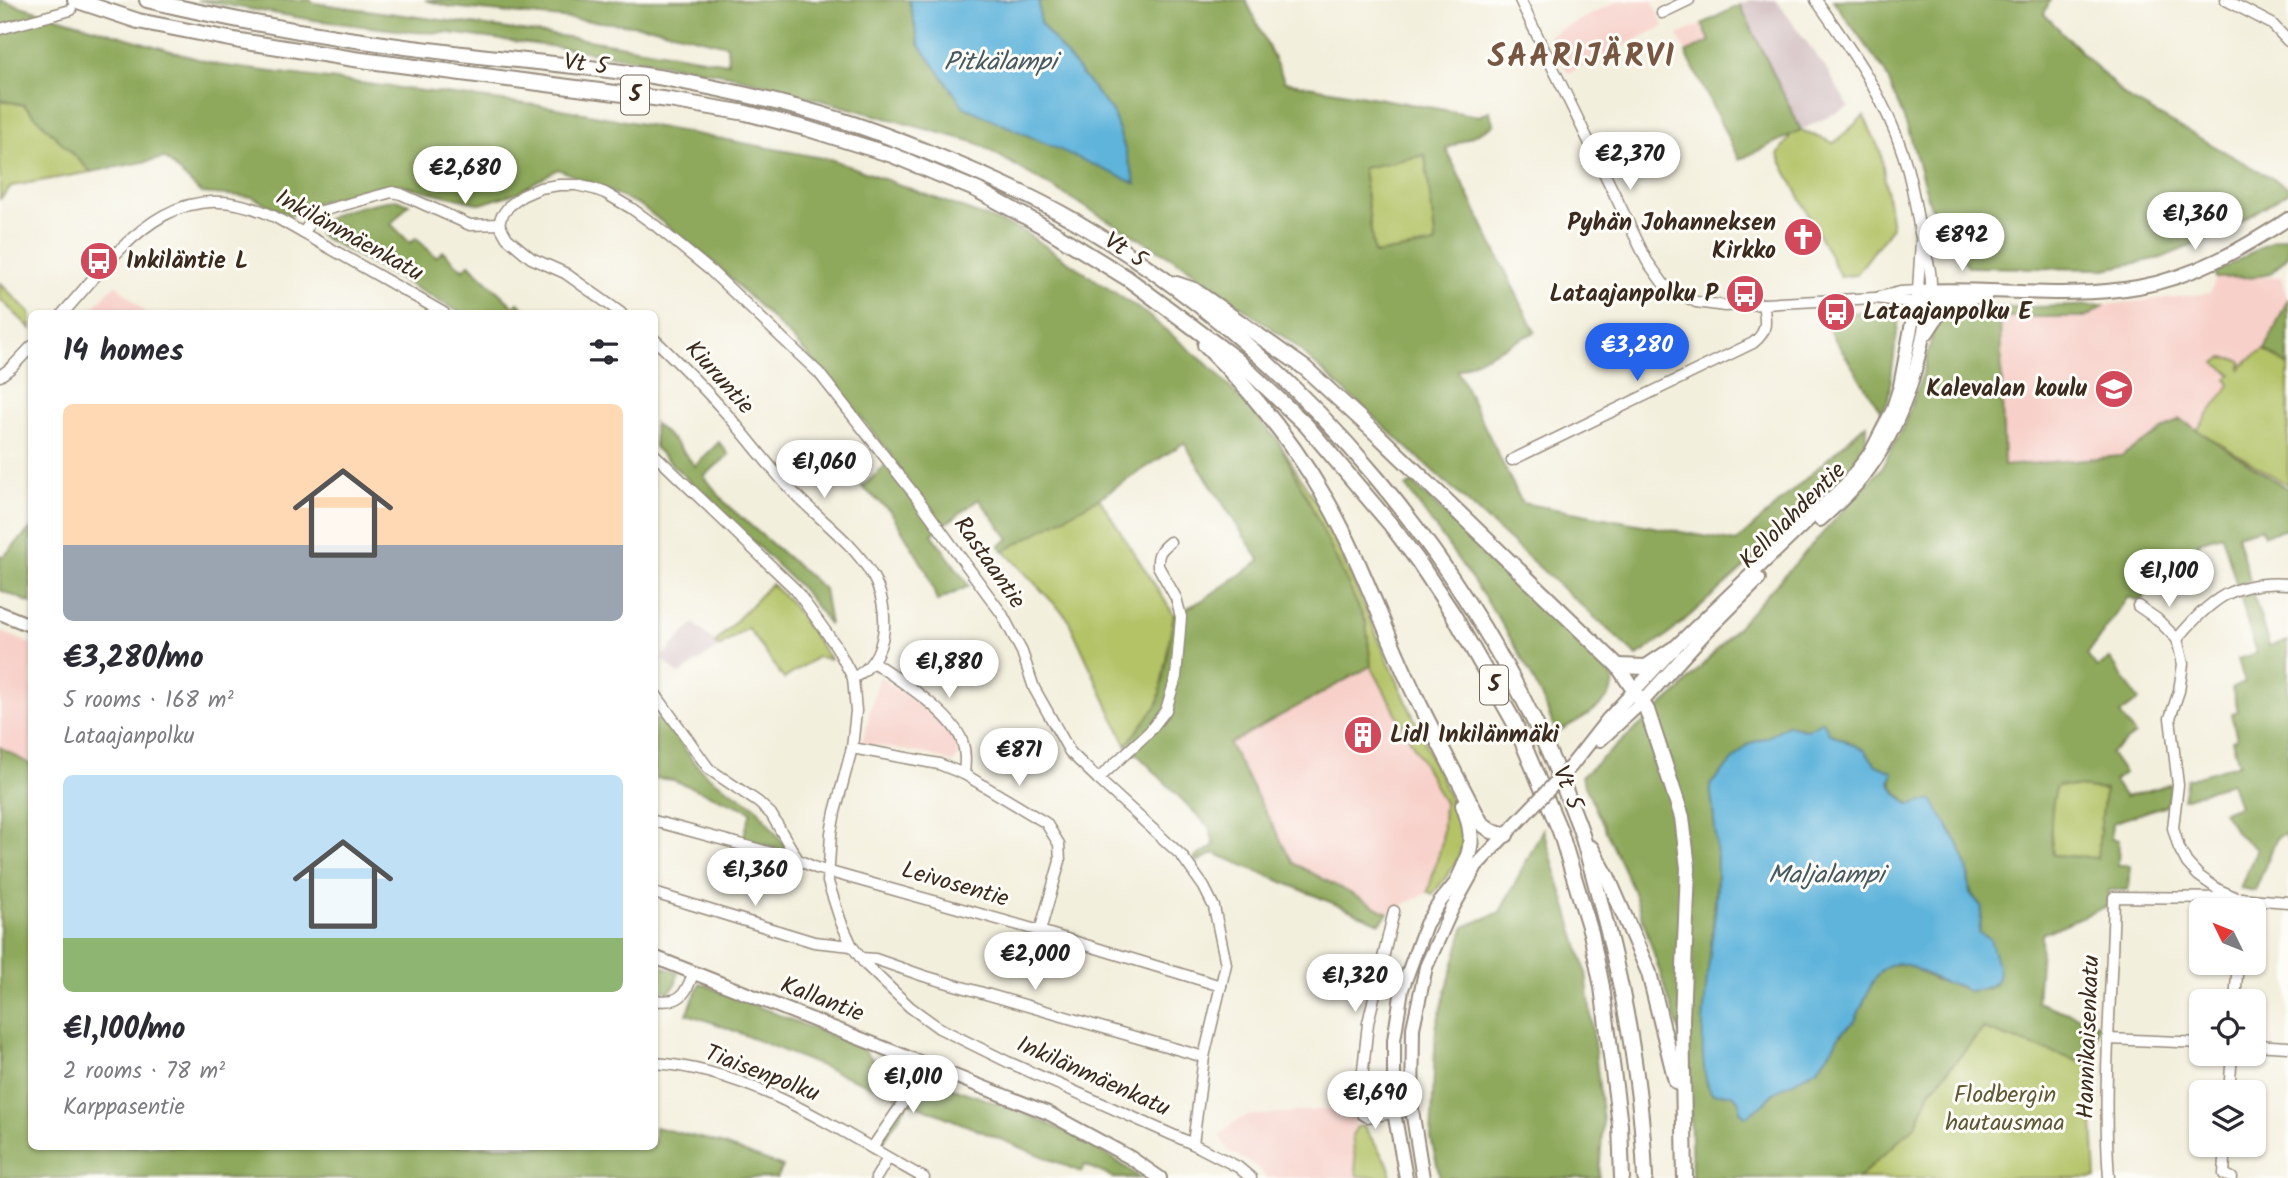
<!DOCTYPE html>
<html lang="en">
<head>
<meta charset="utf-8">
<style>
	:root { --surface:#fff; --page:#f2f2f3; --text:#2b2b33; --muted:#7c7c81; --accent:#2563eb }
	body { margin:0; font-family:Kalam,sans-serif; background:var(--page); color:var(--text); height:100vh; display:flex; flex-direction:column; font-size:26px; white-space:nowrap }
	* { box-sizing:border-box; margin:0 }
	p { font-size:23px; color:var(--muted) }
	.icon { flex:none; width:38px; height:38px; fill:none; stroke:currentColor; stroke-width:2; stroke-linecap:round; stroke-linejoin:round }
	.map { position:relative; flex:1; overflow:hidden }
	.side { position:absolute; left:28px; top:310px; width:630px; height:840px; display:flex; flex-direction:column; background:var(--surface); border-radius:10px; box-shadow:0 2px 5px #0004 }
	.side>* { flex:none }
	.needle { width:46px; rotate:313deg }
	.controls { position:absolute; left:2189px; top:898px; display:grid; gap:14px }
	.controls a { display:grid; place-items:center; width:77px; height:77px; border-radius:10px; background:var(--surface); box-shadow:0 2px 5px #0004; font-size:35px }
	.price { position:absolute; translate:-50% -60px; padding:0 16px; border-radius:24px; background:#fff; color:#222; font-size:23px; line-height:46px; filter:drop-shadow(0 2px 4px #0008) }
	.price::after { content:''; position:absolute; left:50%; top:42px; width:21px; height:16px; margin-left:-10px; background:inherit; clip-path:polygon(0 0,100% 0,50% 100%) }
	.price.on { background:var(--accent); color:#fff }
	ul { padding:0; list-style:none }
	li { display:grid; align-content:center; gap:14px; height:371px; padding:0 35px }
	li span { display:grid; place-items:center; height:217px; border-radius:10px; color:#555 }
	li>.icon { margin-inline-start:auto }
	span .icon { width:126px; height:126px; fill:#fffc; stroke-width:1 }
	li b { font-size:30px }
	h2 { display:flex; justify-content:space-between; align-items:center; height:84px; padding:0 35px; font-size:30px }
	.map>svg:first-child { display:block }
	.built { fill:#f7d0c9 }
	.industrial { fill:#d2bec1 }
	.green { fill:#b3c366; stroke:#777642; stroke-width:2 }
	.forest { fill:#8ea95b; stroke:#646a3c; stroke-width:2; fill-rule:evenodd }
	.water { fill:#5eb4db; stroke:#4c6f7c; stroke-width:2 }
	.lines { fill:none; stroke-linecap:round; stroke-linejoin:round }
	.minor-casing { stroke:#978c7e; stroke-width:13 }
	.major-casing { stroke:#978c7e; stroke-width:16 }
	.highway-casing { stroke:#978c7e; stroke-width:18 }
	.minor { stroke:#fff; stroke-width:10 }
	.major { stroke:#fff; stroke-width:12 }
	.highway { stroke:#fff; stroke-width:14 }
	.major-bridge-casing { stroke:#978c7e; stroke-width:16; stroke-linecap:butt }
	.major-bridge { stroke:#fff; stroke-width:12 }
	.labels { text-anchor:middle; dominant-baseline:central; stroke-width:6; stroke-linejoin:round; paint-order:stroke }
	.shield { fill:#fdfcf7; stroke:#75695f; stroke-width:2 }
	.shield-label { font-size:23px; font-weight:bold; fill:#3b2a1e }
	.street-label { font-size:24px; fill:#3b2a1e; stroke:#fdfcf7 }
	.poi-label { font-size:24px; font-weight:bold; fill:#3b2a1e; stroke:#fdfcf7; text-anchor:end }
	.park-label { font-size:24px; fill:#5f5834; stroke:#fdfcf7 }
	.water-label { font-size:26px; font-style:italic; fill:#475a60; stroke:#fdfcf7 }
	.district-label { font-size:32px; font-weight:bold; letter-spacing:2px; fill:#785742; stroke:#fdfcf7 }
</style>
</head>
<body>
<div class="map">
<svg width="2288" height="1178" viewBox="0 0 2288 1178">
	<rect width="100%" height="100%" fill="#fdfcf7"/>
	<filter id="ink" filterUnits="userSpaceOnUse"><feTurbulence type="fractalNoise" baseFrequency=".0143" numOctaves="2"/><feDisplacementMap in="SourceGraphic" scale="14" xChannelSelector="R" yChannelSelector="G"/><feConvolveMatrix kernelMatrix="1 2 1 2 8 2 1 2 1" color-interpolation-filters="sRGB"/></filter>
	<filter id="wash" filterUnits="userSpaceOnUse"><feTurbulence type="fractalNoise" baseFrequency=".00686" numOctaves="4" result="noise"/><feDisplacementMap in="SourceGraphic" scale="28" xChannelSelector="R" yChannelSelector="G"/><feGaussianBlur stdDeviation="1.57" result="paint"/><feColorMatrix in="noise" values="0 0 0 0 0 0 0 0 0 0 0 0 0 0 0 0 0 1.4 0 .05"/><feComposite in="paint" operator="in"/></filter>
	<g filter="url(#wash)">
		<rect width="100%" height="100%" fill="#f3efdd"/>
		<g class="built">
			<path d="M1621 0H1652L1664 26 1568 73 1549 35Z"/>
			<path d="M1702 24 1710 41 1686 53 1678 35Z"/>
			<path d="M2281 277 2288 299 2265 350 2249 359 2197 430 2180 419 2121 456 2004 466 2000 317H2087L2105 305 2210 293 2216 278Z"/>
			<path d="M116 284 122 290 146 313H88Z"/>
			<path d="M0 631 31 644V765L0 747Z"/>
			<path d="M1371 666 1444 803 1442 842 1428 892 1388 913 1293 863 1228 744Z"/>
			<path d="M879 676 941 722 954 739 959 756 953 763 928 754 862 744Z"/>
			<path d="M1340 1108 1351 1109 1357 1127 1352 1135 1358 1178H1267L1256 1166 1229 1151 1219 1135 1233 1123 1247 1116Z"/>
		</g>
		<g class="industrial">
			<path d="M1749 0H1776L1827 70 1849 107 1801 130 1740 5Z"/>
			<path d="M694 623 719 647 679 675 661 658Z"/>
		</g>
		<g class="green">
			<path d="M0 100 24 105 91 172 12 186 0 199Z"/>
			<path d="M1864 116 1881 153 1892 227 1856 275 1840 276 1778 155 1795 128 1834 143Z"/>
			<path d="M1425 155 1436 244 1374 254 1363 168Z"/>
			<path d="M0 283 31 314V329L0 299Z"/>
			<path d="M2265 350 2288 366V485L2204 434 1922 801 1918 802 2160 432 2180 419 2197 430 2230 385 2227 379 2232 374 2215 363 2223 358 2240 360 2242 362 2240 370 2249 359Z"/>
			<path d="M1277 439 1323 514 1462 826C1468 854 1449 873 1433 894L1428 892 1442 842 1444 803 1371 666 1366 623Z"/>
			<path d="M1099 498 1174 615 1158 704 1126 745 1067 617 1004 551Z"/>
			<path d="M771 584 790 602 830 659 817 657 784 679 748 628 719 647 715 643Z"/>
			<path d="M2059 785 2105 790 2097 858 2053 855C2049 829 2049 813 2056 787Z"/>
			<path d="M1983 1029 2090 1065 2096 1178H1858L1916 1125 1930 1092Z"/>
			<path d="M1363 1125 1389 1166 1391 1178 1357 1176 1352 1135 1357 1127Z"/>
		</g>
		<g class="forest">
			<path d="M0 0 218 65 551 107 833 160 1021 230 1145 313 1213 369 1277 439 1307 497 1366 623 1371 666 1229 744 1293 863 1388 913 1380 923 1214 853 1197 862 1194 858 1214 846 1210 828 1137 754 1126 745 1158 704 1174 615 1201 601 1260 561 1184 443 1099 498 1004 551 999 546 1009 539 979 499 932 534 969 586 937 601 927 572 891 512 862 487 882 469 892 456 836 386 794 340 713 262 640 205 558 169 518 192 481 204 397 184 322 201 290 216 252 197 201 193 165 158 91 172 24 105 0 100Z"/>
			<path d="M197 0H310L314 3 582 39 728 63 727 45 651 27 451 7 425 0H909L919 45 1136 184 1113 113 1040 23 1039 0H1246L1285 82 1479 116 1489 111 1494 125 1446 149 1535 332 1457 370 1522 503 1736 542 1866 424V446L1833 488 1668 635 1637 656 1292 343 1184 265 977 143 729 75 572 49 449 33 413 32 313 20ZM1425 155 1436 244 1374 254 1363 168Z"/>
			<path d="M1833 0H2050L2044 14 2126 97 2288 187V192L2224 232 2161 258 2105 269 1968 267 1930 205 1909 132 1885 72Z"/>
			<path d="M1740 5 1801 130 1739 160 1686 53 1710 41 1702 24Z"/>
			<path d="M396 199 409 204 391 224 410 243 416 238 436 257 443 251 463 270 469 264 514 307 518 303 529 313H461L321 236 318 230C325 209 376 204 396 199Z"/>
			<path d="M2288 236V256L2270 274 2253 277 2216 278 2215 273 2272 241Z"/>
			<path d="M2288 299V366L2265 350Z"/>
			<path d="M2105 305 2087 317H2000L2004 466 2121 456 2180 419 2288 489V529L2264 535 2261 528 2237 535 2250 581 2237 586 2222 535 2198 542 2200 549 2176 556 2181 576 2153 584 2141 601 2128 597 2087 655 2097 668 2110 659 2139 700 2120 714 2135 735 2110 753 2124 773 2114 781 2125 797 2171 784 2167 805 2112 823 2111 839 2119 840 2118 865H2130L2128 890H2109L2107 906 2042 934 2037 1002 2099 1024 2090 1065 1983 1029 1930 1091 1916 1125 1858 1178H1692L1689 1061 1633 890 1581 777 1681 689 1881 469 1904 425 1923 373 1935 324 1953 309ZM1787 725 1829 733 1847 741 1864 750 1876 765 1892 772C1889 789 1899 795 1911 805L1922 801C1944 821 1960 837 1967 868 1972 889 1965 888 1982 907L1979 933 1995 984 1989 988 1968 991C1958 983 1945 984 1933 979 1923 974 1911 964 1899 964 1871 963 1867 1002 1855 1020 1852 1026 1844 1029 1840 1035 1832 1045 1828 1057 1819 1066 1803 1081 1778 1083 1766 1102H1740L1733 1094 1707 1086 1703 1044 1717 874V840L1710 785 1748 744 1768 737ZM2059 785 2105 790 2097 858 2053 855C2050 831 2050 812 2056 788Z"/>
			<path d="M1864 311 1899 317 1888 401 1881 412 1824 322 1826 317Z"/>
			<path d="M654 423 676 443 695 466 719 442 729 455 704 476 727 505 824 589 830 625 802 589 655 448Z"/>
			<path d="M1412 483 1610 671C1625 701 1577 720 1556 733 1524 642 1461 565 1406 487Z"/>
			<path d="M31 528V603L0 590V555L3 557Z"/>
			<path d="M2253 593 2269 646 2288 641V840L2285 834 2277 837 2255 891 2240 888 2257 849 2238 834 2223 812 2239 806 2231 783 2183 799 2187 779 2239 764 2232 740 2237 738 2231 714 2238 711 2232 688 2245 683 2238 659 2256 653 2240 596Z"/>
			<path d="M661 715 694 762 708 776 756 807 786 847 785 851 743 839 751 811 673 780 655 778 654 722Z"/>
			<path d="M0 747 31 765 32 1146H654L655 1127 713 1141 783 1167 777 1178H0Z"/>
			<path d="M1543 829 1586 972 1603 1121 1599 1178H1440L1431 1138 1436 1027 1464 927 1500 912Z"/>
			<path d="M654 963 678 973 675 986 669 992 655 989Z"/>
			<path d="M700 983 863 1049C875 1065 886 1068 905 1072 987 1100 1071 1123 1140 1178H1114L1085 1165 1081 1172 909 1102 879 1148 871 1143 900 1098 717 1024 687 1014Z"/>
		</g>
		<g class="water">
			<path d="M909 0H1039L1040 23 1113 113 1136 184 964 107 919 44Z"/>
			<path d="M1823 721 1829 733 1864 750 1876 765 1893 772 1890 782 1896 793 1910 805 1922 801H1933L1958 844 1967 867 1970 893 1982 907 1979 933 1990 939C1999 972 2011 986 1968 991L1961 986 1945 983 1907 965 1897 963 1881 970 1872 983 1855 1021 1840 1034 1832 1049 1818 1068 1772 1094 1766 1102 1746 1117 1740 1111V1102L1733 1094H1712C1690 1061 1713 944 1716 903 1719 863 1715 824 1710 785L1748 744 1768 737 1787 725 1807 730Z"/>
		</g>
	</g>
	<g filter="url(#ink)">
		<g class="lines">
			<g class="minor-casing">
				<g id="minor">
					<path d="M1520 0 1647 261 1665 286 1696 302 1725 306 1875 298 1917 303"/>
					<path d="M1816 0C1850 48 1885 97 1903 154 1911 179 1916 206 1920 233 1925 255 1932 266 1931 290"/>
					<path d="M2226 0 2272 24 2288 41"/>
					<path d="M1662 13 1689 0"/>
					<path d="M0 29 71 10"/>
					<path d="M499 224 501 217 509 206 522 196 540 188 559 185H576L594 189 605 193 631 208 656 226 711 271 819 373 918 499 1002 614 1022 652 1034 688 1070 752 1098 779 1182 856 1204 887 1214 907 1226 964 1204 1057 1193 1144"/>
					<path d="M303 233 318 212 392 192 401 194 470 225 499 224 507 238 531 258 565 273 621 313"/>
					<path d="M1879 297 1900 292 1918 291 1921 241"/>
					<path d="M63 313C123 246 174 168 275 217L444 313"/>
					<path d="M654 339C679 363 703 387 725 412 749 439 770 468 795 494 820 520 853 542 872 575 891 608 890 659 853 678"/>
					<path d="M0 376 12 367 32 346"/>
					<path d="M654 454 795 589 836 646 853 678 856 711 852 748 835 812 831 833 828 882 841 922 852 946 865 964 910 1007 939 1028 1008 1062 1193 1144 1238 1167 1251 1178"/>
					<path d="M1512 460 1753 343C1768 332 1766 321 1763 304"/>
					<path d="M2138 606 2157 619 2177 639"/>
					<path d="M2177 639 2183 664 2179 691 2170 718 2178 785 2173 828 2179 848 2187 863 2199 876 2219 890 2237 898 2288 902"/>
					<path d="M2177 639C2211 599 2234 580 2288 584"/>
					<path d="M873 662C898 679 952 713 962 741 966 752 965 763 964 774"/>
					<path d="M656 695 709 769 758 802 771 814 798 860"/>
					<path d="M852 748 939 764 964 774 1046 823 1059 844 1060 861 1040 931"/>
					<path d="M1098 779 1149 732 1166 710 1176 677 1181 617 1176 598 1158 566C1157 554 1161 549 1170 542"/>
					<path d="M654 821 798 860 816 868 1040 931 1221 986"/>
					<path d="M654 893 814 942 852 946"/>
					<path d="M2241 910 2242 898"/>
					<path d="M1394 911 1368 1023 1359 1107 1362 1114 1367 1117 1412 1110"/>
					<path d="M861 958 875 959 924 976 1204 1057"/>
					<path d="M654 1000C681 1004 685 995 694 972"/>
					<path d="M2235 1001 2238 962"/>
					<path d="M2109 1039 2202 1043"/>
					<path d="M2254 1045 2288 1047"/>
					<path d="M654 1063C754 1070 839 1131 924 1178"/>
					<path d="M2229 1092 2232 1054"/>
					<path d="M2226 1144 2224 1174 2232 1178"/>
					<path d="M872 1148 929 1065"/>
					<path d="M876 1178 888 1158"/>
					<path d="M2109 1178C2102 1085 2112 990 2114 897L2237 898"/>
				</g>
			</g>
			<g class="major-casing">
				<g id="major">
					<path d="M1924 302H1957L1986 295"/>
					<path d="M1927 333 1938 316 1957 302"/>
					<path d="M1820 520C1835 507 1850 493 1862 478 1906 423 1921 358 1931 290"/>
					<path d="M0 613 32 626"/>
					<path d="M1600 740 1643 701 1705 633 1759 579"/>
					<path d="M1571 766 1608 719 1673 649 1846 484 1871 452 1892 411 1900 386 1918 291C1991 287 2065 300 2138 287 2194 277 2242 249 2288 219"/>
					<path d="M654 957 1048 1113 1131 1158 1160 1178"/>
					<path d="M1406 1178 1394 1112V1040L1402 989 1426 924 1440 902 1458 880 1477 865 1510 830"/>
					<path d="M1423 1178 1412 1110 1413 1028 1426 967 1452 909 1475 868"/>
				</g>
			</g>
			<g class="highway-casing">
				<g id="highway">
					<path d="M75 0 138 21 240 41 354 59 669 100 746 113 805 128 892 155 977 190 1041 225 1127 278 1236 359 1306 425 1391 525 1418 561 1453 614 1514 722 1560 831 1591 933 1602 987 1620 1125 1622 1178"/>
					<path d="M147 0C251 25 356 42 462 54 529 62 597 67 664 78 723 89 783 102 840 120 871 129 900 141 930 153 980 173 1028 194 1075 221 1305 356 1484 573 1578 823 1584 839 1588 857 1593 874 1604 915 1615 956 1623 998 1635 1058 1643 1117 1645 1178"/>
					<path d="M1176 284 1194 290 1305 368 1380 437 1618 666 1647 710 1682 817 1688 868 1682 1019 1685 1178"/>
					<path d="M1205 345C1252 391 1294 444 1327 501 1362 562 1384 631 1415 695 1436 739 1459 781 1481 823L1492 831 1506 835"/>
					<path d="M1618 666 1646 667 1673 649"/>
					<path d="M1591 848 1608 878 1649 973 1676 1081"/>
					<path d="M1458 880C1473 850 1475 836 1463 805"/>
				</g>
			</g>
			<use href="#minor" class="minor"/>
			<use href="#major" class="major"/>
			<use href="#highway" class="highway"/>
			<g class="major-bridge-casing">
				<path id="major-bridge" d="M1513 827 1571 766"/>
			</g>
			<use href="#major-bridge" class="major-bridge"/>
		</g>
	</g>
	<defs>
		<g id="church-disc" transform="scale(2.0125)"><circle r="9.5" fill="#d1495b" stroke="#fdfcf7"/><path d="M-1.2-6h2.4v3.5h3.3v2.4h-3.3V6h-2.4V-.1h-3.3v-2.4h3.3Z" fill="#fff"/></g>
		<g id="bus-disc" transform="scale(2.0125)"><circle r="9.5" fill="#d1495b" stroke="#fdfcf7"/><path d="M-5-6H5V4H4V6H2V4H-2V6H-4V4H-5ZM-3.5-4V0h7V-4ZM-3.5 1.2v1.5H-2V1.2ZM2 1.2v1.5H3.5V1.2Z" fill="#fff"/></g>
		<g id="school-disc" transform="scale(2.0125)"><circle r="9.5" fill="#d1495b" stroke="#fdfcf7"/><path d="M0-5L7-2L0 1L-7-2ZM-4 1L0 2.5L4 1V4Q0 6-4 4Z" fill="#fff"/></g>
		<g id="building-disc" transform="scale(2.0125)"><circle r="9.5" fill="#d1495b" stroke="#fdfcf7"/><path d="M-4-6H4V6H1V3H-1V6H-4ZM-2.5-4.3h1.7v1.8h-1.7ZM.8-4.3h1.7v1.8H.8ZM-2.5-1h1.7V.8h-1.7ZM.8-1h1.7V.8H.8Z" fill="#fff"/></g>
	</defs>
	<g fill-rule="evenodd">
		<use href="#church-disc" x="1803" y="237"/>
		<use href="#bus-disc" x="99" y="261"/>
		<use href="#bus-disc" x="1745" y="294"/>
		<use href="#bus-disc" x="1836" y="312"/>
		<use href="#school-disc" x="2114" y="389"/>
		<use href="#building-disc" x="1363" y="735"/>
	</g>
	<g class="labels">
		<g class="shield">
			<rect x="621" y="75.5" width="28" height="39" rx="5"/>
			<rect x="1480" y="665.5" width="28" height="39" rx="5"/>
		</g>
		<g class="shield-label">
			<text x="635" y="95">5</text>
			<text x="1494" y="685">5</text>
		</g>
		<g class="street-label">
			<text transform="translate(586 65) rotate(7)">Vt 5</text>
			<text transform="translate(349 236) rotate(29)">Inkilänmäenkatu</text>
			<text transform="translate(1125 251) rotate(33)">Vt 5</text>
			<text transform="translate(719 378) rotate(48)">Kiuruntie</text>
			<text transform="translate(1793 516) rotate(-45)">Kellolahdentie</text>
			<text transform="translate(989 563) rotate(55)">Rastaantie</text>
			<text transform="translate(1567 788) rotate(68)">Vt 5</text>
			<text transform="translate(955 885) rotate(16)">Leivosentie</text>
			<text transform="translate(822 1000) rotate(21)">Kallantie</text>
			<text transform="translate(2089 1037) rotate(-88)">Hannikaisenkatu</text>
			<text transform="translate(762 1074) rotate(21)">Tiaisenpolku</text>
			<text transform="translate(1093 1077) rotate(24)">Inkilänmäenkatu</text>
		</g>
		<g class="poi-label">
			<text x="1776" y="223">Pyhän Johanneksen<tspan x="1776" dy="28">Kirkko</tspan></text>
			<text x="126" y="261" text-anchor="start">Inkiläntie L</text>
			<text x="1718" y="294">Lataajanpolku P</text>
			<text x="1863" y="312" text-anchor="start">Lataajanpolku E</text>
			<text x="2087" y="389">Kalevalan koulu</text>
			<text x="1390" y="735" text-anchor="start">Lidl Inkilänmäki</text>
		</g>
		<g class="park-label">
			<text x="2005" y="1095">Flodbergin<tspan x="2005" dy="28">hautausmaa</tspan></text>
		</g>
		<g class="water-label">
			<text x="1000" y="63">Pitkälampi</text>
			<text x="1826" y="876">Maljalampi</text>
		</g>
		<g class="district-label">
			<text x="1582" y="57">SAARIJÄRVI</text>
		</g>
	</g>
</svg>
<div class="controls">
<a><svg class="needle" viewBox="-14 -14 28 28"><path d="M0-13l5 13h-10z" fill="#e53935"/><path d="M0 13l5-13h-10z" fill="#7c7c81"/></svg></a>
<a><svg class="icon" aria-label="locate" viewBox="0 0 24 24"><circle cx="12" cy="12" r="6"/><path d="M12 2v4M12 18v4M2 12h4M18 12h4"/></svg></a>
<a><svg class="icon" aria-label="layers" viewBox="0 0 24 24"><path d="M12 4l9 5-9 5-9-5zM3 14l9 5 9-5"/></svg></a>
</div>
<b class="price" style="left:1630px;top:192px">€2,370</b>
<b class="price" style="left:465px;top:206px">€2,680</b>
<b class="price" style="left:2195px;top:252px">€1,360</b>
<b class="price" style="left:1962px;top:273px">€892</b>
<b class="price on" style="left:1637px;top:383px">€3,280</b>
<b class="price" style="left:824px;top:500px">€1,060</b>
<b class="price" style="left:2169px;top:609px">€1,100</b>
<b class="price" style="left:949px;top:700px">€1,880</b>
<b class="price" style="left:1019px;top:788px">€871</b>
<b class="price" style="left:755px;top:908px">€1,360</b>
<b class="price" style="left:1035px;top:992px">€2,000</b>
<b class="price" style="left:1355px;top:1014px">€1,320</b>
<b class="price" style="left:913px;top:1115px">€1,010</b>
<b class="price" style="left:1375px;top:1131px">€1,690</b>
<section class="side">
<h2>14 homes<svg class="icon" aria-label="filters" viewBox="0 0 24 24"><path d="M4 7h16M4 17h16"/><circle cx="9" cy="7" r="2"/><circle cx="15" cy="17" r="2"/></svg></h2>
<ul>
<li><span style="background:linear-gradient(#ffd9b3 65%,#9aa5b1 0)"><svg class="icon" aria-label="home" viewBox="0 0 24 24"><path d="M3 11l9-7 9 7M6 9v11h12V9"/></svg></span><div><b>€3,280/mo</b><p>5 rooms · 168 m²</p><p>Lataajanpolku</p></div></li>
<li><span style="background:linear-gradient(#bfe0f5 75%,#8fb573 0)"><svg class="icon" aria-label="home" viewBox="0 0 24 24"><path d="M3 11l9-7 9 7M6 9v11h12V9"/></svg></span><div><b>€1,100/mo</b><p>2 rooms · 78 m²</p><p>Karppasentie</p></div></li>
</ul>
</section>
</div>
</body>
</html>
